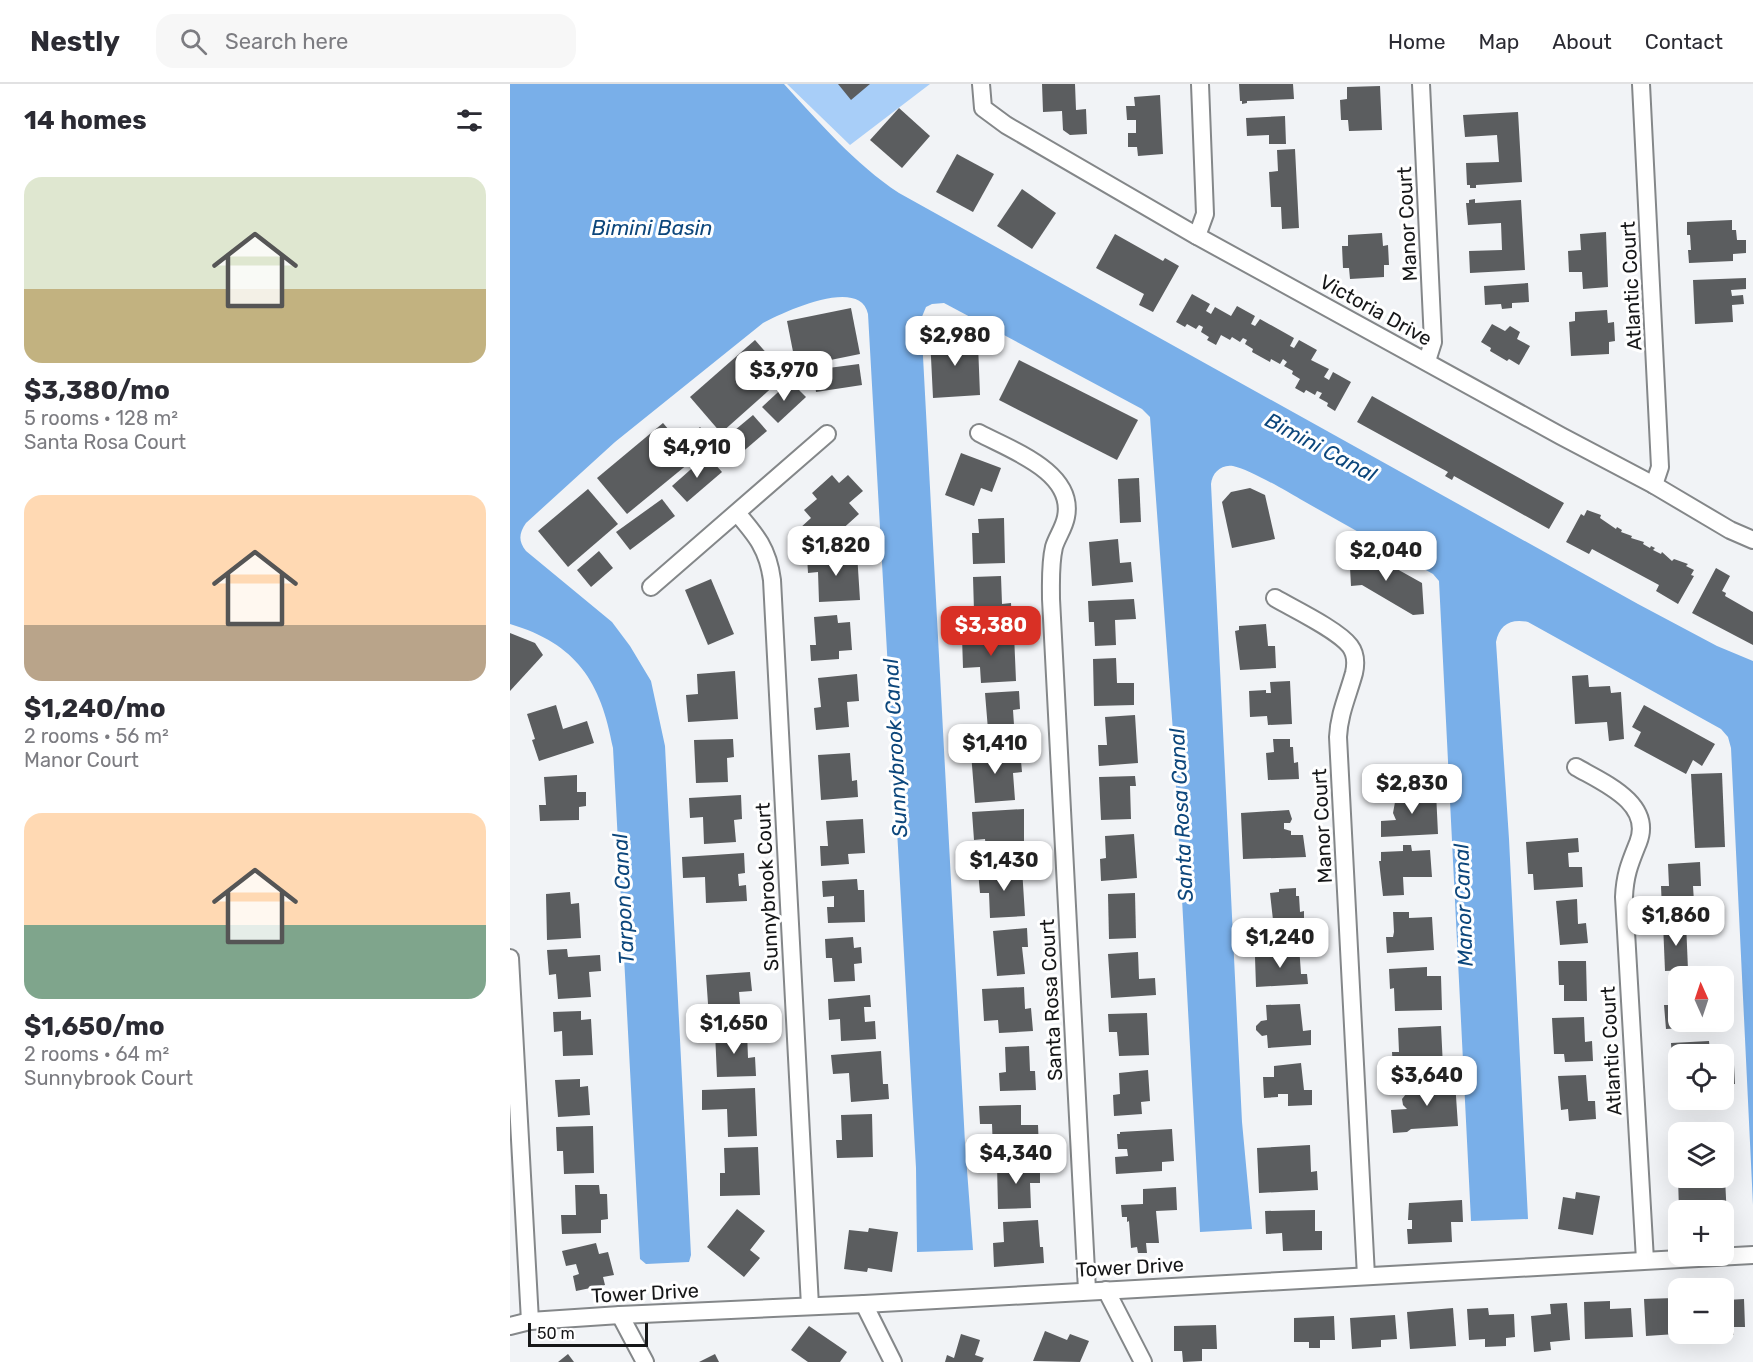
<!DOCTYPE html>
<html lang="en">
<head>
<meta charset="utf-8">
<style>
	:root { --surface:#fff; --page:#f7f7f7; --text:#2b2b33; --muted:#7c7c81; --line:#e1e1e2; --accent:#d93025 }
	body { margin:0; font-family:Rubik,sans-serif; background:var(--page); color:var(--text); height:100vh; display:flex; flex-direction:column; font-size:22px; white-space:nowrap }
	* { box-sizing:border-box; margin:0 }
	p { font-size:20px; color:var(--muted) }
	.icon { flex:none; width:33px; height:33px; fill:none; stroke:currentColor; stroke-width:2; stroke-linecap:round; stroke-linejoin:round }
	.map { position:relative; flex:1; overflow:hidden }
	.panel { display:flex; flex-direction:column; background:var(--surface); width:510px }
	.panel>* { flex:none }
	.needle { width:39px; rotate:357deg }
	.tools { position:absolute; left:1158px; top:882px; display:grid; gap:12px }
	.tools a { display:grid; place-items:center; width:66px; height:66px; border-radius:12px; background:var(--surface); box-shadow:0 6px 24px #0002; font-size:30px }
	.scale { position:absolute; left:18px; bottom:15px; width:120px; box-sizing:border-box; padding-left:6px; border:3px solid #161718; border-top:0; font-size:16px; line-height:21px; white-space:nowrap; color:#161718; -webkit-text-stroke:4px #fff; paint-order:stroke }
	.price { position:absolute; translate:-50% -51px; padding:0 14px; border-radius:12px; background:#fff; color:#222; font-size:20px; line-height:39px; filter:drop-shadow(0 2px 3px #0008) }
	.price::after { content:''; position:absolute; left:50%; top:36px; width:18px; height:14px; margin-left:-9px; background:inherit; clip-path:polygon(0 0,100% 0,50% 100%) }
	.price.on { background:var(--accent); color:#fff }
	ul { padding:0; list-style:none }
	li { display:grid; align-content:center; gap:12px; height:318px; padding:0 24px }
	li span { display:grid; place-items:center; height:186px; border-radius:18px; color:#555 }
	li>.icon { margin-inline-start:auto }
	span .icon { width:108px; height:108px; fill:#fffc; stroke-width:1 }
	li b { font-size:26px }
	h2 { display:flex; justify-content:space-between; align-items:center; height:72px; padding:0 24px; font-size:26px }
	header { display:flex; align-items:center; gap:36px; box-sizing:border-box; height:84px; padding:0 30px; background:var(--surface); border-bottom:2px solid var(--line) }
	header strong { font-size:28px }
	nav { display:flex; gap:33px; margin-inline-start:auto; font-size:21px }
	.search { width:420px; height:54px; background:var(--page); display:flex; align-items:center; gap:15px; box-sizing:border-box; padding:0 21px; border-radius:18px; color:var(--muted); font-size:22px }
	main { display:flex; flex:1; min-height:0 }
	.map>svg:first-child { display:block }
	.green { fill:#a8cef8 }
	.water { fill:#79afe9 }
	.building { fill:#5b5d5f }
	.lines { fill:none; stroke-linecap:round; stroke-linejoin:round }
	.minor-casing { stroke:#848789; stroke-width:20 }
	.minor { stroke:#fff; stroke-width:16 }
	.labels { text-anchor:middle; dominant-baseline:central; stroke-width:6; stroke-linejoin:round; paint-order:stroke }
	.street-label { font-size:20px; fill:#161718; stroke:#fff }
	.water-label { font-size:21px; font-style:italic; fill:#0d477c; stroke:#fff }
</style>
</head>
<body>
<header>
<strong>Nestly</strong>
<div class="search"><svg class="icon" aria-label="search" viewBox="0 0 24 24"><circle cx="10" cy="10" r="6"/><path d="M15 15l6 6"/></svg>Search here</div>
<nav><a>Home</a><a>Map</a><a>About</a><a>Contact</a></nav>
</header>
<main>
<section class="panel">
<h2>14 homes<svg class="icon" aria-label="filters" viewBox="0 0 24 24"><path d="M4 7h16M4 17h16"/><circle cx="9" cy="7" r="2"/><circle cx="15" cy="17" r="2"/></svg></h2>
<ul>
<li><span style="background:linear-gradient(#dfe7d0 60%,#c2b280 0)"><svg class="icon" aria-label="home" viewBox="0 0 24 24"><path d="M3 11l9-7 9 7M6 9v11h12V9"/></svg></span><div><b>$3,380/mo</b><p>5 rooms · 128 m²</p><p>Santa Rosa Court</p></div></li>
<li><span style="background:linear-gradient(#ffd9b3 70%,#b9a48a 0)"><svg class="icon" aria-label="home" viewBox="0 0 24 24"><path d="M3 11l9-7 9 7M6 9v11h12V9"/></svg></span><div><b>$1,240/mo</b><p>2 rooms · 56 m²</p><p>Manor Court</p></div></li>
<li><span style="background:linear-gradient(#ffd9b3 60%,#7fa58c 0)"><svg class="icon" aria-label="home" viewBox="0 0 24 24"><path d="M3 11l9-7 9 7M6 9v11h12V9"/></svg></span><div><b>$1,650/mo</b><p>2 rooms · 64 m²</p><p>Sunnybrook Court</p></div></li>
</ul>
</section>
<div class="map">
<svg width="1243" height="1278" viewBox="0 0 1243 1278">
	<rect width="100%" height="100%" fill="#f1f3f6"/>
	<path class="green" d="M277 0H420L340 61Z"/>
	<path class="water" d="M0 0H274C309 38 345 80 389 109L1128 520 1207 562 1243 577V1121L1221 664 1218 653 1211 645 1018 538C1001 534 989 541 986 558L999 755 1018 1135 961 1137 929 497 923 490C879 465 834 440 790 415 775 406 738 385 723 382 711 380 702 389 701 400L732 1038 742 1145 690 1148 663 648 640 333 632 325 434 219 422 220 416 223 411 235 455 1059 463 1166 407 1168 406 1084 358 230C350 192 274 228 253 239L105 358 16 439C9 449 8 457 16 467L102 538 120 562 141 597 155 662 181 1171 179 1178 136 1180 130 1175 103 664C91 598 67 560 0 540Z"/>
	<g class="building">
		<path d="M328 0H360L341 16Z"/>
		<path d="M532 0H565L566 26 576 25 577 50 560 51 553 46 552 27 533 28Z"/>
		<path d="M729 0H783L784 15 737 17V19L732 20V17H730Z"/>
		<path d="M870 2 872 46 839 47 838 36H831L830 16 837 15V3Z"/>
		<path d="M650 11 653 70 628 72 627 63H618V49H626V36H617L616 22H625L624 13Z"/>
		<path d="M389 24 420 52 392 84 360 56Z"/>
		<path d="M1008 28 1012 98 966 101V104H960V101H957L956 79 989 78 987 51 955 53 953 31Z"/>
		<path d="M775 32 776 60H759V51L737 52 736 34Z"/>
		<path d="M785 65 789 144 772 145 771 123H761L759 88 768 87 767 66Z"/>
		<path d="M447 70 484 90 463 128 426 108Z"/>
		<path d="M512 105 546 129 522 165 487 142Z"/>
		<path d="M965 115V119L1011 116 1015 186 960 189 959 167 992 166 991 139 958 141 956 119H959V116Z"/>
		<path d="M1222 136V146H1226L1227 156H1236V169L1223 170V177L1179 179 1178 166H1181L1180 151H1177V138Z"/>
		<path d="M1096 148 1098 203 1073 205 1072 188H1059L1058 167 1071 166 1070 150Z"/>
		<path d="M872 149 873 162 878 161 879 181H874V193L840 195 839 184H833L832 162H838V151Z"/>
		<path d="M605 150 653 177 655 174 669 182 643 228 629 221 634 210 586 184Z"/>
		<path d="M1236 194V205L1221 206 1222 212 1233 211 1234 220 1222 221 1223 238 1185 240 1183 196Z"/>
		<path d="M1018 199 1019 218 1002 219V224L992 225 991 220 975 221 974 202Z"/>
		<path d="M682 210 700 220 696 227 701 230 705 223 721 232 727 222 745 232 741 240 745 242 750 235 784 254 780 262 784 264 789 256 807 266 801 276 819 285 814 293 819 296 823 288 841 298 825 327 817 322 818 319 809 314 812 309 807 307 805 311 796 306 794 309 785 304 790 295 782 290 783 287 774 282 777 278 773 275 770 280 761 275 760 278 742 268 743 265 735 260 737 256 733 254 730 258 722 253 720 256 711 251 706 261 697 256 699 253 691 248 693 243 689 241 686 245 677 240 675 243 666 238Z"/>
		<path d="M341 224 350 270 286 283 277 237Z"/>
		<path d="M1097 226 1098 239 1104 238 1105 257 1099 258V270L1061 272 1059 238 1065 237V228Z"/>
		<path d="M982 240 995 247 1000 242 1010 248 1007 255 1020 262 1009 281 999 275 997 277 980 267 981 264 971 258Z"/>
		<path d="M459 251 460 260H468L470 311 423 314 420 253Z"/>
		<path d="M245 256 276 291 211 349 180 313Z"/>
		<path d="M509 276 628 336 607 376 489 316Z"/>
		<path d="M349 280 352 301 306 308 303 286Z"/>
		<path d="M280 297 296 313 268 339 252 323Z"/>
		<path d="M862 312 1054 419 1039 445 944 392 942 396 935 392 938 388 847 338Z"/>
		<path d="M243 331 257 347 222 377 207 361Z"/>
		<path d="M153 339 184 375 117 430 87 394Z"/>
		<path d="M190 343 209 365 200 373 181 351Z"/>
		<path d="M451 369 491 384 482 408 471 404 464 422 435 411Z"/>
		<path d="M197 371 212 388 177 418 162 402Z"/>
		<path d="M322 391 329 399 338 391 353 407 339 419 349 430 328 449 323 443 303 461 289 445 301 434 294 426 307 415 302 409Z"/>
		<path d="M629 394 631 438 610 439 608 395Z"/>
		<path d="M740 404 755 411 765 455 722 464 712 418 721 408Z"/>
		<path d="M78 405 108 440 58 483 28 447Z"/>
		<path d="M152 415 165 432 120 466 106 448Z"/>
		<path d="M1077 426 1091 431 1090 434 1106 445 1107 443 1112 446 1111 448 1122 452 1121 454 1134 458 1133 460 1140 464 1141 462 1145 464 1143 466 1151 470 1152 468 1162 477 1164 475 1178 480 1176 482 1184 486 1181 491 1184 492 1168 520 1146 507 1149 501 1082 465 1079 470 1056 458 1071 430 1074 432Z"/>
		<path d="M494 434 495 479 463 480 462 449H469L468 435Z"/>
		<path d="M608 455 610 479 621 478 623 498 582 502 579 458Z"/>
		<path d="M839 466H853L912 499 914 530 903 531 852 501 841 502Z"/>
		<path d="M89 467 103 484 81 503 67 486Z"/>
		<path d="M347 469 350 516 309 518 308 488 298 489 297 472Z"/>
		<path d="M1206 484 1220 492 1212 507 1216 509 1215 512 1243 528V561L1182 529Z"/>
		<path d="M491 492 492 520 501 519 502 538 473 539 472 526 464 527 463 493Z"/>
		<path d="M201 495 224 550 198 561 175 506Z"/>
		<path d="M624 515 626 535 605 536 606 561 585 562 584 538H579L578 517Z"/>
		<path d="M327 531 328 539 340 538 342 566 329 567V575L301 577 300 561H306L304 533Z"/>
		<path d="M756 540 758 562H765L766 584 730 586 725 547 729 546V542Z"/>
		<path d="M0 549 25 559 33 571 0 607Z"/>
		<path d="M504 550 506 597 471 599 470 583 453 584 452 553Z"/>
		<path d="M606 574 607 599H624V621L584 622 583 575Z"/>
		<path d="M225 587 228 635 178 638 176 611 188 610 187 590Z"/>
		<path d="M347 590 349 617 337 618 339 643 306 646 304 624 311 623 308 594Z"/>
		<path d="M1078 591 1079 603 1100 602 1101 609 1111 608 1114 655 1099 657 1097 638 1065 640 1062 592Z"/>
		<path d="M780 597 782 640 758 641 757 632 740 633 739 607 756 606V609H761L760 598Z"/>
		<path d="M509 607 510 625 503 626 505 656 479 658 475 609Z"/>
		<path d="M46 621 53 645 77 637 84 659 29 677 22 656 25 655 17 630Z"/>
		<path d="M1134 621 1205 660 1192 682 1183 676 1176 690 1124 662 1131 648 1122 643Z"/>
		<path d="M625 631 628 679 589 682 588 661H597L595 633Z"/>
		<path d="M223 655 224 673 217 674 218 698 186 699 184 656Z"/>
		<path d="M763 655H780V663H783L784 679 788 678 789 695 758 696 756 669 764 668Z"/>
		<path d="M510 666 512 688 503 689 505 716 465 719 461 669Z"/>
		<path d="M340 669 342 697 347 696 348 713 311 716 308 671Z"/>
		<path d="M1212 689 1215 763 1185 764 1181 690Z"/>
		<path d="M67 691V708H76V722L69 723V736L30 737 29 721H36L34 693Z"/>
		<path d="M625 692 626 702H620L621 735 591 736 589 693Z"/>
		<path d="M909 707 911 709 926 708 928 750 871 753V737L886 736 883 729 885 718 877 716 879 708Z"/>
		<path d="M231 711 232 735 224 736 226 758 194 760 193 733 180 734 179 714Z"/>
		<path d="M514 725V773L477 775 475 755 464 756 462 728Z"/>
		<path d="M779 726 782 735 780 739H774V745L781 747V751H793L796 773 733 775 731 729Z"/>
		<path d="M353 735 355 769 338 770 339 780 311 782 310 762H318L316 737Z"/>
		<path d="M624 750 627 794 591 797 590 775 596 774 595 752Z"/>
		<path d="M1068 754 1069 768 1058 769 1059 783H1072L1073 803 1024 806 1023 790H1018L1016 758Z"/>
		<path d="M893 761H901L902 767 920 766 922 793H893L894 811 873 812 869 777H871V768L893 767Z"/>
		<path d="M234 769 235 789 228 790 229 802 236 801 237 817 196 819 195 793 173 794 172 773Z"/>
		<path d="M1190 778 1191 802H1183L1184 818H1172L1173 826H1152L1151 802H1159L1158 780Z"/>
		<path d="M512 784 515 832 480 834 479 809H470L468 787Z"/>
		<path d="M347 795 348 806H354L355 838 318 839 317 823H324V812L313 813 312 797Z"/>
		<path d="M786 804V812H789L790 828 794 827V844L764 845 760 809 769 808V805Z"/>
		<path d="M60 808 61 820 69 819 71 854 37 856 36 810Z"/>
		<path d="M625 809 626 854 599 855 598 810Z"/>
		<path d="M1067 815 1068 840 1076 839 1078 859 1050 861 1046 817Z"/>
		<path d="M883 828H899V834L922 833 924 866 877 869 876 853H883L884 848Z"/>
		<path d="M1176 838 1178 886 1155 887 1153 839Z"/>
		<path d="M517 844 518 863H512L515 890 487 892 483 847Z"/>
		<path d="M343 853 344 864 351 863 352 879 344 880 345 897 324 898 322 874H316L315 855Z"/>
		<path d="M789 861 791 890H797L798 900 746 903 745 873 772 871V862Z"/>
		<path d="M57 865 58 873 90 871 91 887 79 888 81 913 48 915 46 890 39 891 37 866Z"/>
		<path d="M628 868 629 895 645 894 646 911 601 914 598 870Z"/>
		<path d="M1048 877H1076L1077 917H1054V901H1049Z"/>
		<path d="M917 883V892H931L932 926 885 927 884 904 880 905 879 885Z"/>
		<path d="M240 888 242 907 229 908 231 932 199 934 196 891Z"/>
		<path d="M1161 898H1168V938H1214V925H1215L1216 942 1156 945 1154 921H1162Z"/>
		<path d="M514 903 515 925 521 924 523 947 489 949 488 936 474 937 472 905Z"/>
		<path d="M360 911 361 923H354L355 938 365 937 366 955 331 957 330 935 319 936 318 915Z"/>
		<path d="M790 920 793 947 801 946V961L758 964 757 951 752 952 746 946V942L751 937 757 936 756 921Z"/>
		<path d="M71 927V936L81 935 83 971 53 972 52 947 44 948 43 928Z"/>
		<path d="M637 929 639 971 609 972 607 948H599L598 930Z"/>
		<path d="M1074 933 1075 958 1082 957 1083 977 1055 978 1054 970H1044L1042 934Z"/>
		<path d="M931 942 933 983 914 984V987L883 988 882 968H889L888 944Z"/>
		<path d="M237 947 238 974 245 973 246 992 207 993 205 948Z"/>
		<path d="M1199 957 1200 967 1220 966 1221 981H1224L1225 1000 1214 1001V970H1168V975L1162 976 1161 959Z"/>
		<path d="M519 962 520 987H525L526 1006 490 1007 489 989 496 988 495 963Z"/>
		<path d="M371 967 373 1000H378L379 1015 341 1018 339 989 323 990 321 971Z"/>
		<path d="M791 979 794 1006H802V1021L778 1022V1010H768V1013L754 1014 753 993H764V982Z"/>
		<path d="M638 986 640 1017 631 1018 632 1030 604 1032 603 1011 610 1010 609 989Z"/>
		<path d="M1076 991 1078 1017H1085L1086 1035 1059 1037 1058 1025 1051 1026 1048 992Z"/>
		<path d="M70 995V1003L78 1002 80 1031 48 1033 45 996Z"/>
		<path d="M945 997 948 1042 901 1045 897 1048 883 1049 881 1026 897 1025 893 1021 892 1015 896 1010H892L891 1002H894V1000Z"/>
		<path d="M245 1004 247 1052 218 1053 217 1025 192 1026V1006Z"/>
		<path d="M511 1021V1041H528L529 1065 483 1067 482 1040H470L469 1022Z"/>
		<path d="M362 1030 363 1073 327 1074 326 1056H332L331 1031Z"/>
		<path d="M83 1042 84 1089 54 1090 53 1067H47L46 1043Z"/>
		<path d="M662 1045 664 1077 652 1078V1087L606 1090 605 1073 618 1072 617 1065H608L607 1050H610V1048Z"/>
		<path d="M800 1061 801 1088 807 1087 808 1106 749 1109 747 1064Z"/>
		<path d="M248 1063 250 1111 210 1112V1089H215L214 1064Z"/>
		<path d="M530 1079V1099H520L521 1124 488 1125 487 1081Z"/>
		<path d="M1168 1094H1215L1217 1134H1214V1126H1169Z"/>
		<path d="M65 1101H89L90 1110H97L98 1135 91 1136V1149L52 1150 51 1131H66Z"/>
		<path d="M666 1103 667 1126 646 1127 649 1159H636L637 1169H628L627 1163 621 1164 619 1137 617 1138V1133H612L611 1121 633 1120V1105Z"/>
		<path d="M1066 1108 1090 1112 1083 1151 1048 1145 1053 1113 1065 1115Z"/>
		<path d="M952 1116 953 1138H941L942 1158 898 1160 897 1145H902V1136H898L899 1119Z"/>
		<path d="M227 1125 255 1147 240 1166 250 1174 234 1193 197 1163Z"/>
		<path d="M805 1126V1147H812V1166L773 1167 772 1149 756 1150 755 1127Z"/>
		<path d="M528 1136 530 1163H533L534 1179 484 1183 483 1159 494 1158 493 1138Z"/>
		<path d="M359 1144 388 1148 382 1188 358 1184 357 1188 334 1185 339 1146 358 1148Z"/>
		<path d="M86 1159 89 1170 98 1168 104 1191 93 1193 95 1201 66 1207 63 1192 69 1190 66 1180 56 1182 52 1167Z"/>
		<path d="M1214 1212H1217V1216L1234 1215 1235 1243H1224V1251L1210 1252 1209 1250H1214Z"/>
		<path d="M1164 1214V1218H1168V1242H1165L1166 1250 1136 1252 1134 1215Z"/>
		<path d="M1100 1217V1225L1121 1224 1123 1253 1075 1255 1074 1218Z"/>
		<path d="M1057 1219 1060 1256 1040 1258 1041 1266 1024 1268 1021 1232 1041 1230 1040 1220Z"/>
		<path d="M943 1224 946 1262 900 1265 897 1228Z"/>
		<path d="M978 1224 979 1231 1004 1230 1005 1253 996 1254V1262L975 1263V1255L959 1256 957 1225Z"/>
		<path d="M885 1231 887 1255 871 1256V1263L842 1265 840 1234Z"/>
		<path d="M824 1232 825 1256H810V1264H799V1258H784V1234Z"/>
		<path d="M706 1241 707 1265H692V1277L673 1278 672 1267H664V1242Z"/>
		<path d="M299 1242 337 1268 330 1278H298L281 1266Z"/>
		<path d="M535 1247 557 1256 560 1250 579 1257 570 1278 523 1277Z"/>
		<path d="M451 1250 470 1256 465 1271 474 1274 472 1278H435L437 1271 444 1274Z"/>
		<path d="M58 1270 64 1278H48Z"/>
		<path d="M205 1270 209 1278H189Z"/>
	</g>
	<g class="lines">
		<g class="minor-casing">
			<g id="minor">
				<path d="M471 0 473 24 496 41 687 152 1051 352 1144 401 1220 446 1243 456"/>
				<path d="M911 0 923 258 917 277"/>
				<path d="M1131 0 1150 383 1144 401"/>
				<path d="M687 152 695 130 690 0"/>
				<path d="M469 349C501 366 565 388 556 433 554 444 547 453 544 463 540 480 541 498 541 515L577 1206"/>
				<path d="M227 429C246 451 258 465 262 496L300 1222"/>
				<path d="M141 503 317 350"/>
				<path d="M765 514C784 525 828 546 840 562 846 570 846 580 844 589 838 611 829 630 828 653L856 1192"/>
				<path d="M1066 683C1092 698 1144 719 1128 759 1120 779 1115 790 1114 813L1135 1176"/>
				<path d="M0 874 20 1237"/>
				<path d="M596 1206 633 1278"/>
				<path d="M354 1220 383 1278"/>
				<path d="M110 1231 135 1278"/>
				<path d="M0 1242 20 1237 110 1231 354 1220 1243 1171"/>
			</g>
		</g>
		<use href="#minor" class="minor"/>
	</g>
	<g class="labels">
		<g class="street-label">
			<text transform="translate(897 140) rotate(-93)">Manor Court</text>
			<text transform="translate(1121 202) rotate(-93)">Atlantic Court</text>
			<text transform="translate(866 226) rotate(29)">Victoria Drive</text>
			<text transform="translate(812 742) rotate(-93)">Manor Court</text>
			<text transform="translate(257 803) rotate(-93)">Sunnybrook Court</text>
			<text transform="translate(541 916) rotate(-93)">Santa Rosa Court</text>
			<text transform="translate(1101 967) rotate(-93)">Atlantic Court</text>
			<text transform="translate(620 1183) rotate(-3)">Tower Drive</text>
			<text transform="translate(135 1209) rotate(-3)">Tower Drive</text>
		</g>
		<g class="water-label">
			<text x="142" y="143">Bimini Basin</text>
			<text transform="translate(811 363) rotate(28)">Bimini Canal</text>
			<text transform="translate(385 664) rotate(-93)">Sunnybrook Canal</text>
			<text transform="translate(671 731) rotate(-93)">Santa Rosa Canal</text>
			<text transform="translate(113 815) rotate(-93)">Tarpon Canal</text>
			<text transform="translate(953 821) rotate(-92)">Manor Canal</text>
		</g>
	</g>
</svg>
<div class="tools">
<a><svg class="needle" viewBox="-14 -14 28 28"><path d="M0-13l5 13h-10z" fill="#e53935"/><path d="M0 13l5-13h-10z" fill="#7c7c81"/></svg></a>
<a><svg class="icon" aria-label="locate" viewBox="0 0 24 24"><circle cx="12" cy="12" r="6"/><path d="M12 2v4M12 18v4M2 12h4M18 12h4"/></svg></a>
<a><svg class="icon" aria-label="layers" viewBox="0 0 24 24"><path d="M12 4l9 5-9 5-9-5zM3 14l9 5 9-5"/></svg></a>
<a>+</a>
<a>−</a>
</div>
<div class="scale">50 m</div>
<b class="price" style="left:445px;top:283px">$2,980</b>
<b class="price" style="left:274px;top:318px">$3,970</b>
<b class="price" style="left:187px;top:395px">$4,910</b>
<b class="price" style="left:326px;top:493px">$1,820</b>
<b class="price" style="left:876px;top:498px">$2,040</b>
<b class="price on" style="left:481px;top:573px">$3,380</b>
<b class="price" style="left:485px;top:691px">$1,410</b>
<b class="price" style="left:902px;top:731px">$2,830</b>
<b class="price" style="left:494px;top:808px">$1,430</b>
<b class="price" style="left:1166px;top:863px">$1,860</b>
<b class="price" style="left:770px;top:885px">$1,240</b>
<b class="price" style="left:224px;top:971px">$1,650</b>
<b class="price" style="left:917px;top:1023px">$3,640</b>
<b class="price" style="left:506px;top:1101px">$4,340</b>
</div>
</main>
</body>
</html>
